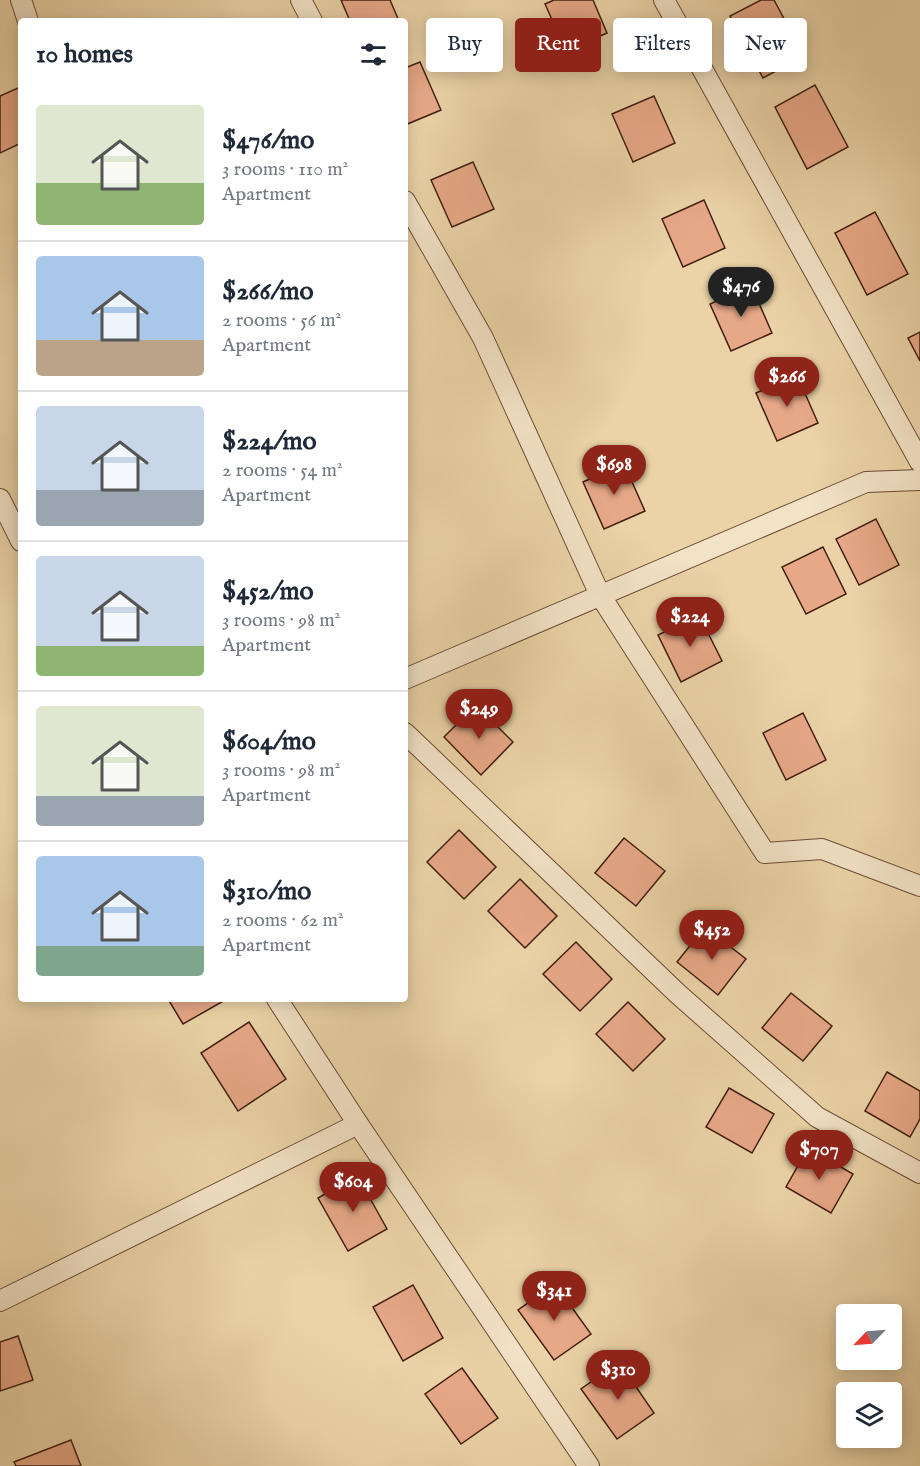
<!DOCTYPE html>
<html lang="en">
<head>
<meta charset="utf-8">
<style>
	:root { --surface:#fff; --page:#f2f2f3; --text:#1f2937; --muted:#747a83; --line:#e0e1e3; --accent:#8f2418 }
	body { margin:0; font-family:"IM FELL English",serif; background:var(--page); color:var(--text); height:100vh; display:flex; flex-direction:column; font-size:22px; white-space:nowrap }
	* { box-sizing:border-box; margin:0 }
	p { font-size:20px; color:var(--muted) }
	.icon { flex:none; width:33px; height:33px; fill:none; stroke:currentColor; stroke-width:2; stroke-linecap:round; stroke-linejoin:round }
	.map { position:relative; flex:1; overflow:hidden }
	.side { position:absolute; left:18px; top:18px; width:390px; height:984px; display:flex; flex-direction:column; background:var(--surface); border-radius:6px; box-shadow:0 3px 15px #0003 }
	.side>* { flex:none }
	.top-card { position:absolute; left:426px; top:18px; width:404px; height:54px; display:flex; gap:12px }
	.needle { width:39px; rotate:245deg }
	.tools { position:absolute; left:836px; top:1304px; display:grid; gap:12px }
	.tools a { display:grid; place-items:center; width:66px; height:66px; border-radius:6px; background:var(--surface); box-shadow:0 3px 15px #0003; font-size:30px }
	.price { position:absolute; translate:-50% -51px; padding:0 14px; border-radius:21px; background:var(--accent); color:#fff; font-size:20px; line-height:39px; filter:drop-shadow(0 2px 3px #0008) }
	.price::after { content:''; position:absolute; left:50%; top:36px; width:18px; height:14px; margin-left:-9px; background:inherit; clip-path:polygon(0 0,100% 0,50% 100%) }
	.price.selected { background:#222; color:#fff }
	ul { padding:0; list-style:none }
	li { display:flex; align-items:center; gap:18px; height:150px; padding:0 18px }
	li+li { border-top:2px solid var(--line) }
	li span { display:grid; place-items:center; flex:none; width:168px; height:120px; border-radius:6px; color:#555 }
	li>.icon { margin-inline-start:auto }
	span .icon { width:72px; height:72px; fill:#fffc; stroke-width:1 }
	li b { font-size:26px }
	h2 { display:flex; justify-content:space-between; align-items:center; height:72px; padding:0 18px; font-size:26px }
	.chip { padding:0 21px; border-radius:6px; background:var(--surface); box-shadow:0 3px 15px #0003; font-size:21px; line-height:54px }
	.chip.selected { background:var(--accent); color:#fff }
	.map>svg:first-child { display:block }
	.building { fill:#e7a887; stroke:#421f12; stroke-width:1.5 }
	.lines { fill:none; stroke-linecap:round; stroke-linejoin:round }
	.street-casing { stroke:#6c4c37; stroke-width:22 }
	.street { stroke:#f2e2c6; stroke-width:20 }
</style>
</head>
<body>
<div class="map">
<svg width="920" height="1466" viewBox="0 0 920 1466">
	<rect width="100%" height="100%" fill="#ebd3a7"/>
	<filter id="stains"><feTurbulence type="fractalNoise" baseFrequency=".00333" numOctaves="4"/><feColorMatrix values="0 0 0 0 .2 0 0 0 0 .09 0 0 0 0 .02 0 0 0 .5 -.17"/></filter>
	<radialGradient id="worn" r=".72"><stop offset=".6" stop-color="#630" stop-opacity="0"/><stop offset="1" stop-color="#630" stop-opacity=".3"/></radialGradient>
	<g class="building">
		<path d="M341 0H390L399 21H350Z"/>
		<path d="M554 0H593L607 33 566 51 545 4Z"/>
		<path d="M761 0H774L804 56 763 78 730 16Z"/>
		<path d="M420 62 441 110 405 125V68Z"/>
		<path d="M815 85 848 147 807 169 775 107Z"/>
		<path d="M18 88 21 94V143L0 153V96Z"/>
		<path d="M654 96 675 143 633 162 612 114Z"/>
		<path d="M473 162 494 209 452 227 431 180Z"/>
		<path d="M704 200 725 248 683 267 662 219Z"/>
		<path d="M875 212 908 274 867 295 835 233Z"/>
		<path d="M751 285 772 333 731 351 710 304Z"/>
		<path d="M920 332V361L908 338Z"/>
		<path d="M797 375 818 423 777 441 756 393Z"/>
		<path d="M624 464 645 511 604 529 583 482Z"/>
		<path d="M876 519 899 565 859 585 836 539Z"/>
		<path d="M823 547 846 594 806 614 782 567Z"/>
		<path d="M699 615 722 661 681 682 658 635Z"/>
		<path d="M476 705 513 742 481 775 444 737Z"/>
		<path d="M803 713 826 760 786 780 763 733Z"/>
		<path d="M459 830 496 867 464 899 427 862Z"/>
		<path d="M624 838 665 871 636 906 595 873Z"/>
		<path d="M520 879 557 916 525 948 488 911Z"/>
		<path d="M705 927 746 959 718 995 677 962Z"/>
		<path d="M576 942 612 979 580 1011 543 974Z"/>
		<path d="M791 993 832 1026 803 1061 762 1028Z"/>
		<path d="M168 999H227L183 1024Z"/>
		<path d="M628 1002 665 1039 633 1071 596 1034Z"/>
		<path d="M249 1022 286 1079 238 1111 201 1053Z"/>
		<path d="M887 1072 920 1091V1119L910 1137 865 1111Z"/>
		<path d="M729 1088 774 1114 752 1153 706 1127Z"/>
		<path d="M808 1148 853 1174 831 1213 786 1187Z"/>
		<path d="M357 1175 387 1229 348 1251 318 1198Z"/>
		<path d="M555 1284 591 1334 554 1360 518 1310Z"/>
		<path d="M413 1285 443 1338 403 1361 373 1307Z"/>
		<path d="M18 1336 33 1380 0 1391V1342Z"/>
		<path d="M619 1362 654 1413 617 1439 581 1389Z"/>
		<path d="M462 1368 498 1418 461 1444 425 1394Z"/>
		<path d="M71 1440 81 1466H16L14 1462Z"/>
	</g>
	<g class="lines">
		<g class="street-casing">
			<g id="street">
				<path d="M21 0 28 21"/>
				<path d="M301 0 312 21"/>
				<path d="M664 0 920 462"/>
				<path d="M405 201 483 338 600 595 765 853 822 849 920 886"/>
				<path d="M0 499 21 541"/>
				<path d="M405 679 866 482 920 480"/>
				<path d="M405 733 678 994 817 1117 920 1173"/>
				<path d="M277 999 358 1124 589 1466"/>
				<path d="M0 1301 358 1124"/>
			</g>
		</g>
		<use href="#street" class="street"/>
	</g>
	<rect width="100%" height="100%" filter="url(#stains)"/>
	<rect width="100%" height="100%" fill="url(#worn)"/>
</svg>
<div class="tools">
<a><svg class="needle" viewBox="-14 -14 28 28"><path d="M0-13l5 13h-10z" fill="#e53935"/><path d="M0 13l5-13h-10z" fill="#747a83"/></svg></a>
<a><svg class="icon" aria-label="layers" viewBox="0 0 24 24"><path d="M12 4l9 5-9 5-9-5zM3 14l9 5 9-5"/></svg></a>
</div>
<b class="price selected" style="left:741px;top:318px">$476</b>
<b class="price" style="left:787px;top:408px">$266</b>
<b class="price" style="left:614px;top:496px">$698</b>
<b class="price" style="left:690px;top:648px">$224</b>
<b class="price" style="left:479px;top:740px">$249</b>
<b class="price" style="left:712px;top:961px">$452</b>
<b class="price" style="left:819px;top:1181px">$707</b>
<b class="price" style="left:353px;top:1213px">$604</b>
<b class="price" style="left:554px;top:1322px">$341</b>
<b class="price" style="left:618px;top:1401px">$310</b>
<div class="top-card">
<a class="chip">Buy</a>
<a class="chip selected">Rent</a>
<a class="chip">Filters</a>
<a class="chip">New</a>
</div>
<section class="side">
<h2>10 homes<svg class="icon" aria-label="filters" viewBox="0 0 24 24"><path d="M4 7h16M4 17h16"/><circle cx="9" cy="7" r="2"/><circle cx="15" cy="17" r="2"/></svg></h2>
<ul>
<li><span style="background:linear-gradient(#dfe7d0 65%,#8fb573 0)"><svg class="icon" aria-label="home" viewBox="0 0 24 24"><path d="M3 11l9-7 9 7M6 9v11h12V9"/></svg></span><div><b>$476/mo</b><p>3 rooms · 110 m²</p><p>Apartment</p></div></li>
<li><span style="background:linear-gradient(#a9c7e8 70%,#b9a48a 0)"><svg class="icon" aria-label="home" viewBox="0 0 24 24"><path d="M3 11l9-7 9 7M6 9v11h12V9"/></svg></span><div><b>$266/mo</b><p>2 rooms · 56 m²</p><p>Apartment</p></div></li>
<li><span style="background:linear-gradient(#c9d6e8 70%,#9aa5b1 0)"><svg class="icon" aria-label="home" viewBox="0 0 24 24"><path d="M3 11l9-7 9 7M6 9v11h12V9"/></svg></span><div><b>$224/mo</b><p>2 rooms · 54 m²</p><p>Apartment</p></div></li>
<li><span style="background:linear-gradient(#c9d6e8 75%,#8fb573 0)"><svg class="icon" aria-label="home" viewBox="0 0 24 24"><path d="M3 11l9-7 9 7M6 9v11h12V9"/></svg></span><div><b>$452/mo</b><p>3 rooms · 98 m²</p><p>Apartment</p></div></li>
<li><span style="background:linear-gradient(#dfe7d0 75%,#9aa5b1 0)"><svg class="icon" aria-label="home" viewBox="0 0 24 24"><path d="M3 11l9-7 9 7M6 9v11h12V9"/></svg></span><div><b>$604/mo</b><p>3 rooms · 98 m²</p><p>Apartment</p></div></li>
<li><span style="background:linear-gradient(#a9c7e8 75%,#7fa58c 0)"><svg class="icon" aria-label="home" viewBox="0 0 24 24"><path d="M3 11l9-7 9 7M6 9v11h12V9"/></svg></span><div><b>$310/mo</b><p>2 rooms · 62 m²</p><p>Apartment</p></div></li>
</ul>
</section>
</div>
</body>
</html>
